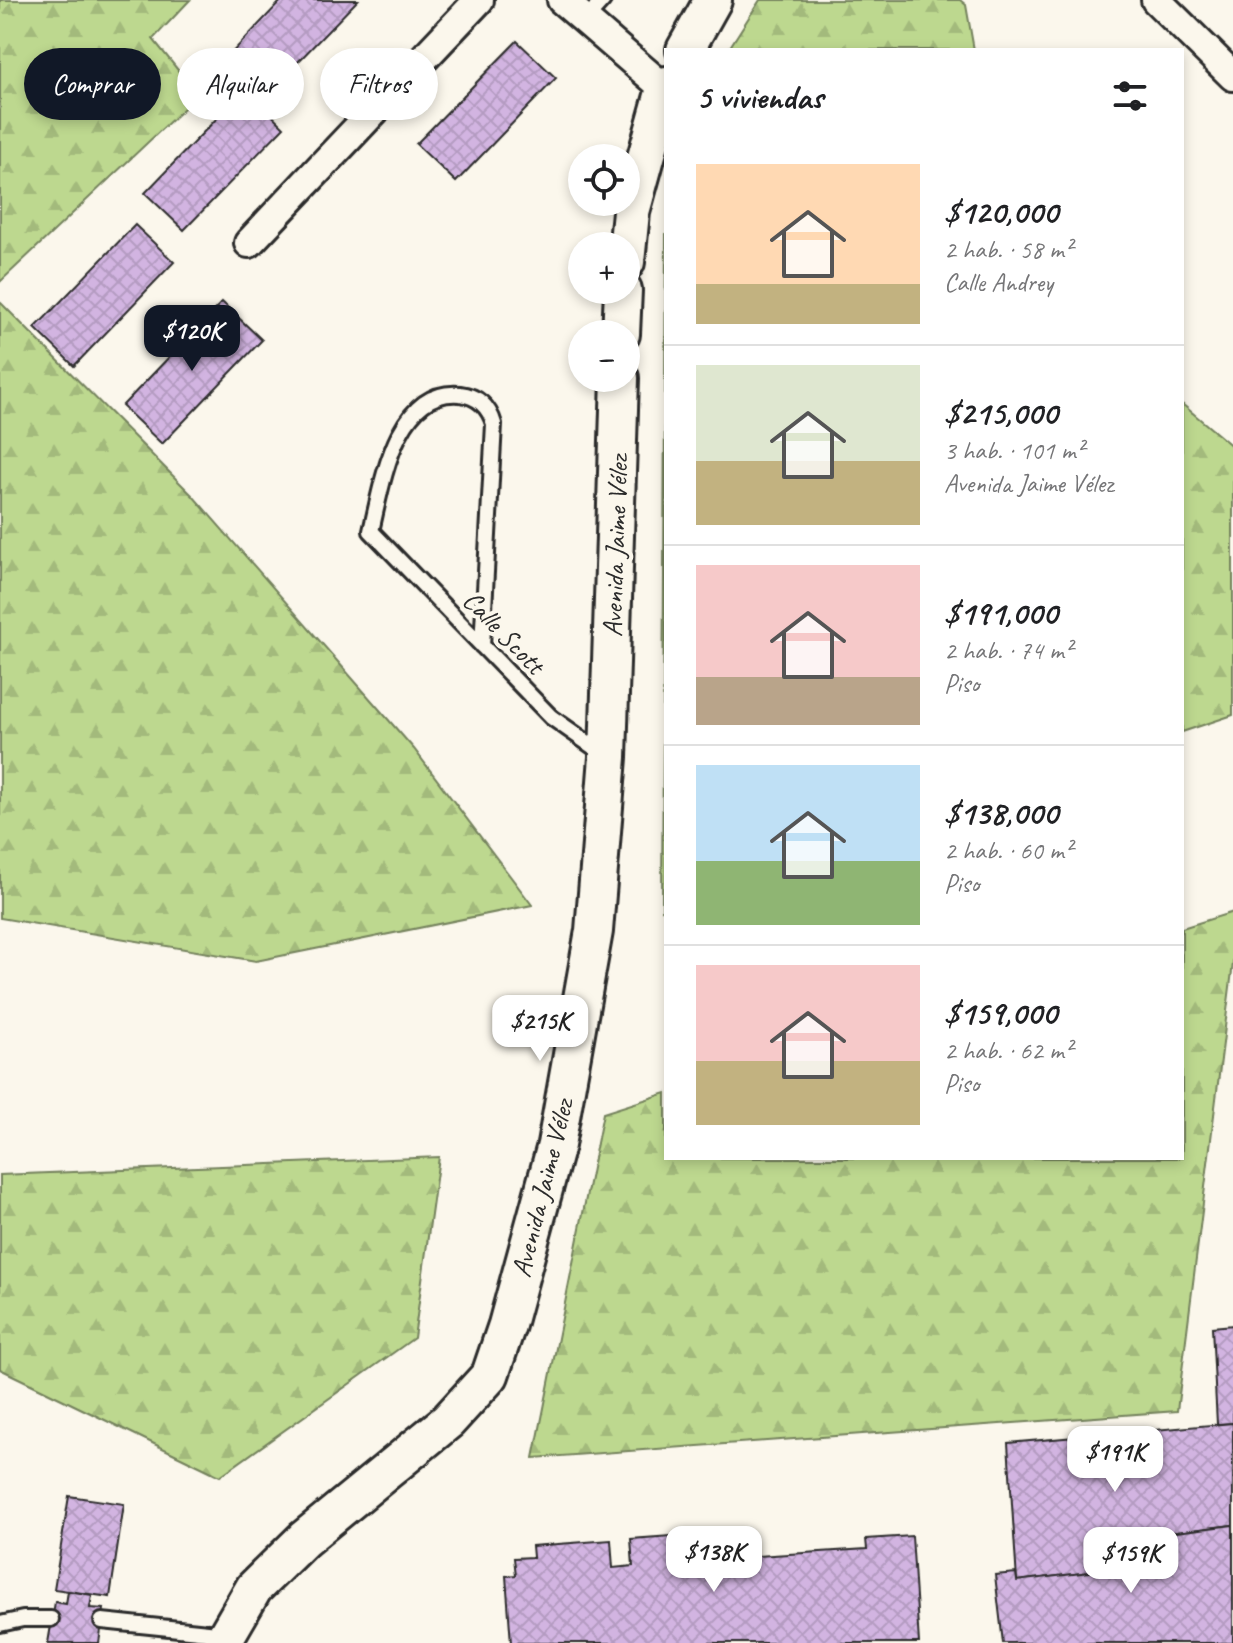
<!DOCTYPE html>
<html lang="es">
<head>
<meta charset="utf-8">
<style>
	:root { --surface:#fff; --page:#f2f2f2; --text:#202124; --muted:#757577; --line:#e0e0e0; --accent:#111827 }
	body { margin:0; font-family:Caveat,sans-serif; background:var(--page); color:var(--text); height:100vh; display:flex; flex-direction:column; font-size:30px; white-space:nowrap }
	* { box-sizing:border-box; margin:0 }
	p { font-size:26px; color:var(--muted) }
	.icon { flex:none; width:44px; height:44px; fill:none; stroke:currentColor; stroke-width:2; stroke-linecap:round; stroke-linejoin:round }
	.map { position:relative; flex:1; overflow:hidden }
	.side { position:absolute; left:664px; top:48px; width:520px; height:1112px; display:flex; flex-direction:column; background:var(--surface); border-radius:0px; box-shadow:0 4px 12px #0003 }
	.side>* { flex:none }
	.banner { position:absolute; left:24px; top:48px; width:520px; height:72px; display:flex; gap:16px }
	.fabs { position:absolute; left:568px; top:144px; display:grid; gap:16px }
	.fabs a { display:grid; place-items:center; width:72px; height:72px; border-radius:50%; background:var(--surface); box-shadow:0 4px 12px #0003; font-size:40px }
	.price { position:absolute; translate:-50% -68px; padding:0 18px; border-radius:16px; background:#fff; color:#222; font-size:26px; line-height:52px; filter:drop-shadow(0 2px 4px #0008) }
	.price::after { content:''; position:absolute; left:50%; top:48px; width:24px; height:18px; margin-left:-12px; background:inherit; clip-path:polygon(0 0,100% 0,50% 100%) }
	.price.selected { background:var(--accent); color:#fff }
	ul { padding:0; list-style:none }
	li { display:flex; align-items:center; gap:24px; height:200px; padding:0 32px }
	li+li { border-top:2px solid var(--line) }
	li span { display:grid; place-items:center; flex:none; width:224px; height:160px; border-radius:0px; color:#555 }
	li>.icon { margin-inline-start:auto }
	span .icon { width:96px; height:96px; fill:#fffc; stroke-width:1 }
	li b { font-size:34px }
	h2 { display:flex; justify-content:space-between; align-items:center; height:96px; padding:0 32px; font-size:34px }
	.pill { padding:0 28px; border-radius:36px; background:var(--surface); box-shadow:0 4px 12px #0003; font-size:28px; line-height:72px }
	.pill.selected { background:var(--accent); color:#fff }
	.map>svg:first-child { display:block }
	.forest { fill:url(#forest-firs); stroke:#74825d; stroke-width:2 }
	.building { fill:url(#building-cross-hatch); stroke:#2b2b2b; stroke-width:2 }
	.lines { fill:none; stroke-linecap:round; stroke-linejoin:round }
	.service-casing { stroke:#2b2b2b; stroke-width:20 }
	.minor-casing { stroke:#2b2b2b; stroke-width:34 }
	.tertiary-casing { stroke:#2b2b2b; stroke-width:42 }
	.service { stroke:#fbf7ec; stroke-width:14 }
	.minor { stroke:#fbf7ec; stroke-width:28 }
	.tertiary { stroke:#fbf7ec; stroke-width:36 }
	.labels { text-anchor:middle; dominant-baseline:central; stroke-width:8; stroke-linejoin:round; paint-order:stroke }
	.street-label { font-size:28px; fill:#2b2b2b; stroke:#fbf7ec }
</style>
</head>
<body>
<div class="map">
<svg width="1233" height="1643" viewBox="0 0 1233 1643">
	<defs>
		<pattern id="forest-firs" width="22" height="20" patternUnits="userSpaceOnUse" patternTransform="scale(2)"><rect width="22" height="20" fill="#bdd88f"/><path d="M5 1l3.5 6h-7zM16 11l3.5 6h-7z" fill="#a3ba7c"/></pattern>
		<pattern id="building-cross-hatch" width="8" height="8" patternUnits="userSpaceOnUse" patternTransform="scale(2)"><rect width="8" height="8" fill="#d2b4e1"/><path d="M0 0l8 8M0 8l8-8" fill="none" stroke="#b49bc1"/></pattern>
	</defs>
	<rect width="100%" height="100%" fill="#fbf7ec"/>
	<filter id="ink" filterUnits="userSpaceOnUse"><feTurbulence type="fractalNoise" baseFrequency=".0125" numOctaves="2"/><feDisplacementMap in="SourceGraphic" scale="16" xChannelSelector="R" yChannelSelector="G"/><feConvolveMatrix kernelMatrix="1 2 1 2 8 2 1 2 1" color-interpolation-filters="sRGB"/></filter>
	<g filter="url(#ink)">
		<g class="forest">
			<path d="M0 0H190L153 39 198 95 0 282Z"/>
			<path d="M760 0H960L966 5 974 50H728Z"/>
			<path d="M666 233V908L662 910 666 235Z"/>
			<path d="M0 302 193 496 414 749 532 905 256 961 0 918Z"/>
			<path d="M1182 404 1233 447V715L1182 732Z"/>
			<path d="M1233 912V963L1177 1411 534 1458 603 1113 666 1093V1158H1182V928Z"/>
			<path d="M439 1157 414 1338 220 1476 0 1369V1175Z"/>
		</g>
		<g class="building">
			<path d="M282 0H358L263 98 224 61Z"/>
			<path d="M517 41 556 78 456 182 416 144Z"/>
			<path d="M245 89 284 127 184 230 145 193Z"/>
			<path d="M135 225 174 262 74 366 35 328Z"/>
			<path d="M222 302 262 340 162 444 122 406Z"/>
			<path d="M1233 1325V1423L1217 1424 1212 1327Z"/>
			<path d="M1233 1423V1525L1111 1540 1115 1569 1017 1581 1008 1443Z"/>
			<path d="M69 1496 124 1504 110 1597 54 1589Z"/>
			<path d="M1233 1525V1643H1003L995 1575 1016 1573 1017 1581 1115 1569 1111 1540Z"/>
			<path d="M740 1531 741 1557 867 1549 866 1539 912 1536 919 1643H511L506 1576 516 1575 514 1558 533 1557 532 1546 611 1540 613 1568 633 1566 631 1539Z"/>
			<path d="M68 1591 92 1595 90 1608 104 1609 99 1643H48L55 1602 66 1604Z"/>
		</g>
		<g class="lines">
			<g class="service-casing">
				<g id="service">
					<path d="M585 20 603 0"/>
					<path d="M482 646 494 424C489 407 478 396 460 394 395 388 382 486 371 531L551 717 605 755"/>
					<path d="M102 1621 227 1634"/>
					<path d="M0 1624 23 1619H51"/>
				</g>
			</g>
			<g class="minor-casing">
				<g id="minor">
					<path d="M562 0 664 88"/>
					<path d="M1156 0 1233 76"/>
					<path d="M249 243 479 0"/>
				</g>
			</g>
			<g class="tertiary-casing">
				<g id="tertiary">
					<path d="M685 50 713 0"/>
					<path d="M626 262 631 212 666 85"/>
					<path d="M621 334 623 290"/>
					<path d="M222 1643 254 1588 304 1539 448 1421 490 1375 507 1325 556 1145 594 931 608 757 620 378"/>
				</g>
			</g>
			<use href="#service" class="service"/>
			<use href="#minor" class="minor"/>
			<use href="#tertiary" class="tertiary"/>
		</g>
	</g>
	<g class="labels">
		<g class="street-label">
			<text transform="translate(615 546) rotate(-88)">Avenida Jaime Vélez</text>
			<text transform="translate(504 632) rotate(46)">Calle Scott</text>
			<text transform="translate(542 1188) rotate(-76)">Avenida Jaime Vélez</text>
		</g>
	</g>
</svg>
<div class="fabs">
<a><svg class="icon" aria-label="locate" viewBox="0 0 24 24"><circle cx="12" cy="12" r="6"/><path d="M12 2v4M12 18v4M2 12h4M18 12h4"/></svg></a>
<a>+</a>
<a>−</a>
</div>
<b class="price selected" style="left:192px;top:373px">$120K</b>
<b class="price" style="left:540px;top:1063px">$215K</b>
<b class="price" style="left:1115px;top:1494px">$191K</b>
<b class="price" style="left:714px;top:1594px">$138K</b>
<b class="price" style="left:1131px;top:1595px">$159K</b>
<div class="banner">
<a class="pill selected">Comprar</a>
<a class="pill">Alquilar</a>
<a class="pill">Filtros</a>
</div>
<section class="side">
<h2>5 viviendas<svg class="icon" aria-label="filters" viewBox="0 0 24 24"><path d="M4 7h16M4 17h16"/><circle cx="9" cy="7" r="2"/><circle cx="15" cy="17" r="2"/></svg></h2>
<ul>
<li><span style="background:linear-gradient(#ffd9b3 75%,#c2b280 0)"><svg class="icon" aria-label="home" viewBox="0 0 24 24"><path d="M3 11l9-7 9 7M6 9v11h12V9"/></svg></span><div><b>$120,000</b><p>2 hab. · 58 m²</p><p>Calle Andrey</p></div></li>
<li><span style="background:linear-gradient(#dfe7d0 60%,#c2b280 0)"><svg class="icon" aria-label="home" viewBox="0 0 24 24"><path d="M3 11l9-7 9 7M6 9v11h12V9"/></svg></span><div><b>$215,000</b><p>3 hab. · 101 m²</p><p>Avenida Jaime Vélez</p></div></li>
<li><span style="background:linear-gradient(#f6c9c9 70%,#b9a48a 0)"><svg class="icon" aria-label="home" viewBox="0 0 24 24"><path d="M3 11l9-7 9 7M6 9v11h12V9"/></svg></span><div><b>$191,000</b><p>2 hab. · 74 m²</p><p>Piso</p></div></li>
<li><span style="background:linear-gradient(#bfe0f5 60%,#8fb573 0)"><svg class="icon" aria-label="home" viewBox="0 0 24 24"><path d="M3 11l9-7 9 7M6 9v11h12V9"/></svg></span><div><b>$138,000</b><p>2 hab. · 60 m²</p><p>Piso</p></div></li>
<li><span style="background:linear-gradient(#f6c9c9 60%,#c2b280 0)"><svg class="icon" aria-label="home" viewBox="0 0 24 24"><path d="M3 11l9-7 9 7M6 9v11h12V9"/></svg></span><div><b>$159,000</b><p>2 hab. · 62 m²</p><p>Piso</p></div></li>
</ul>
</section>
</div>
</body>
</html>
